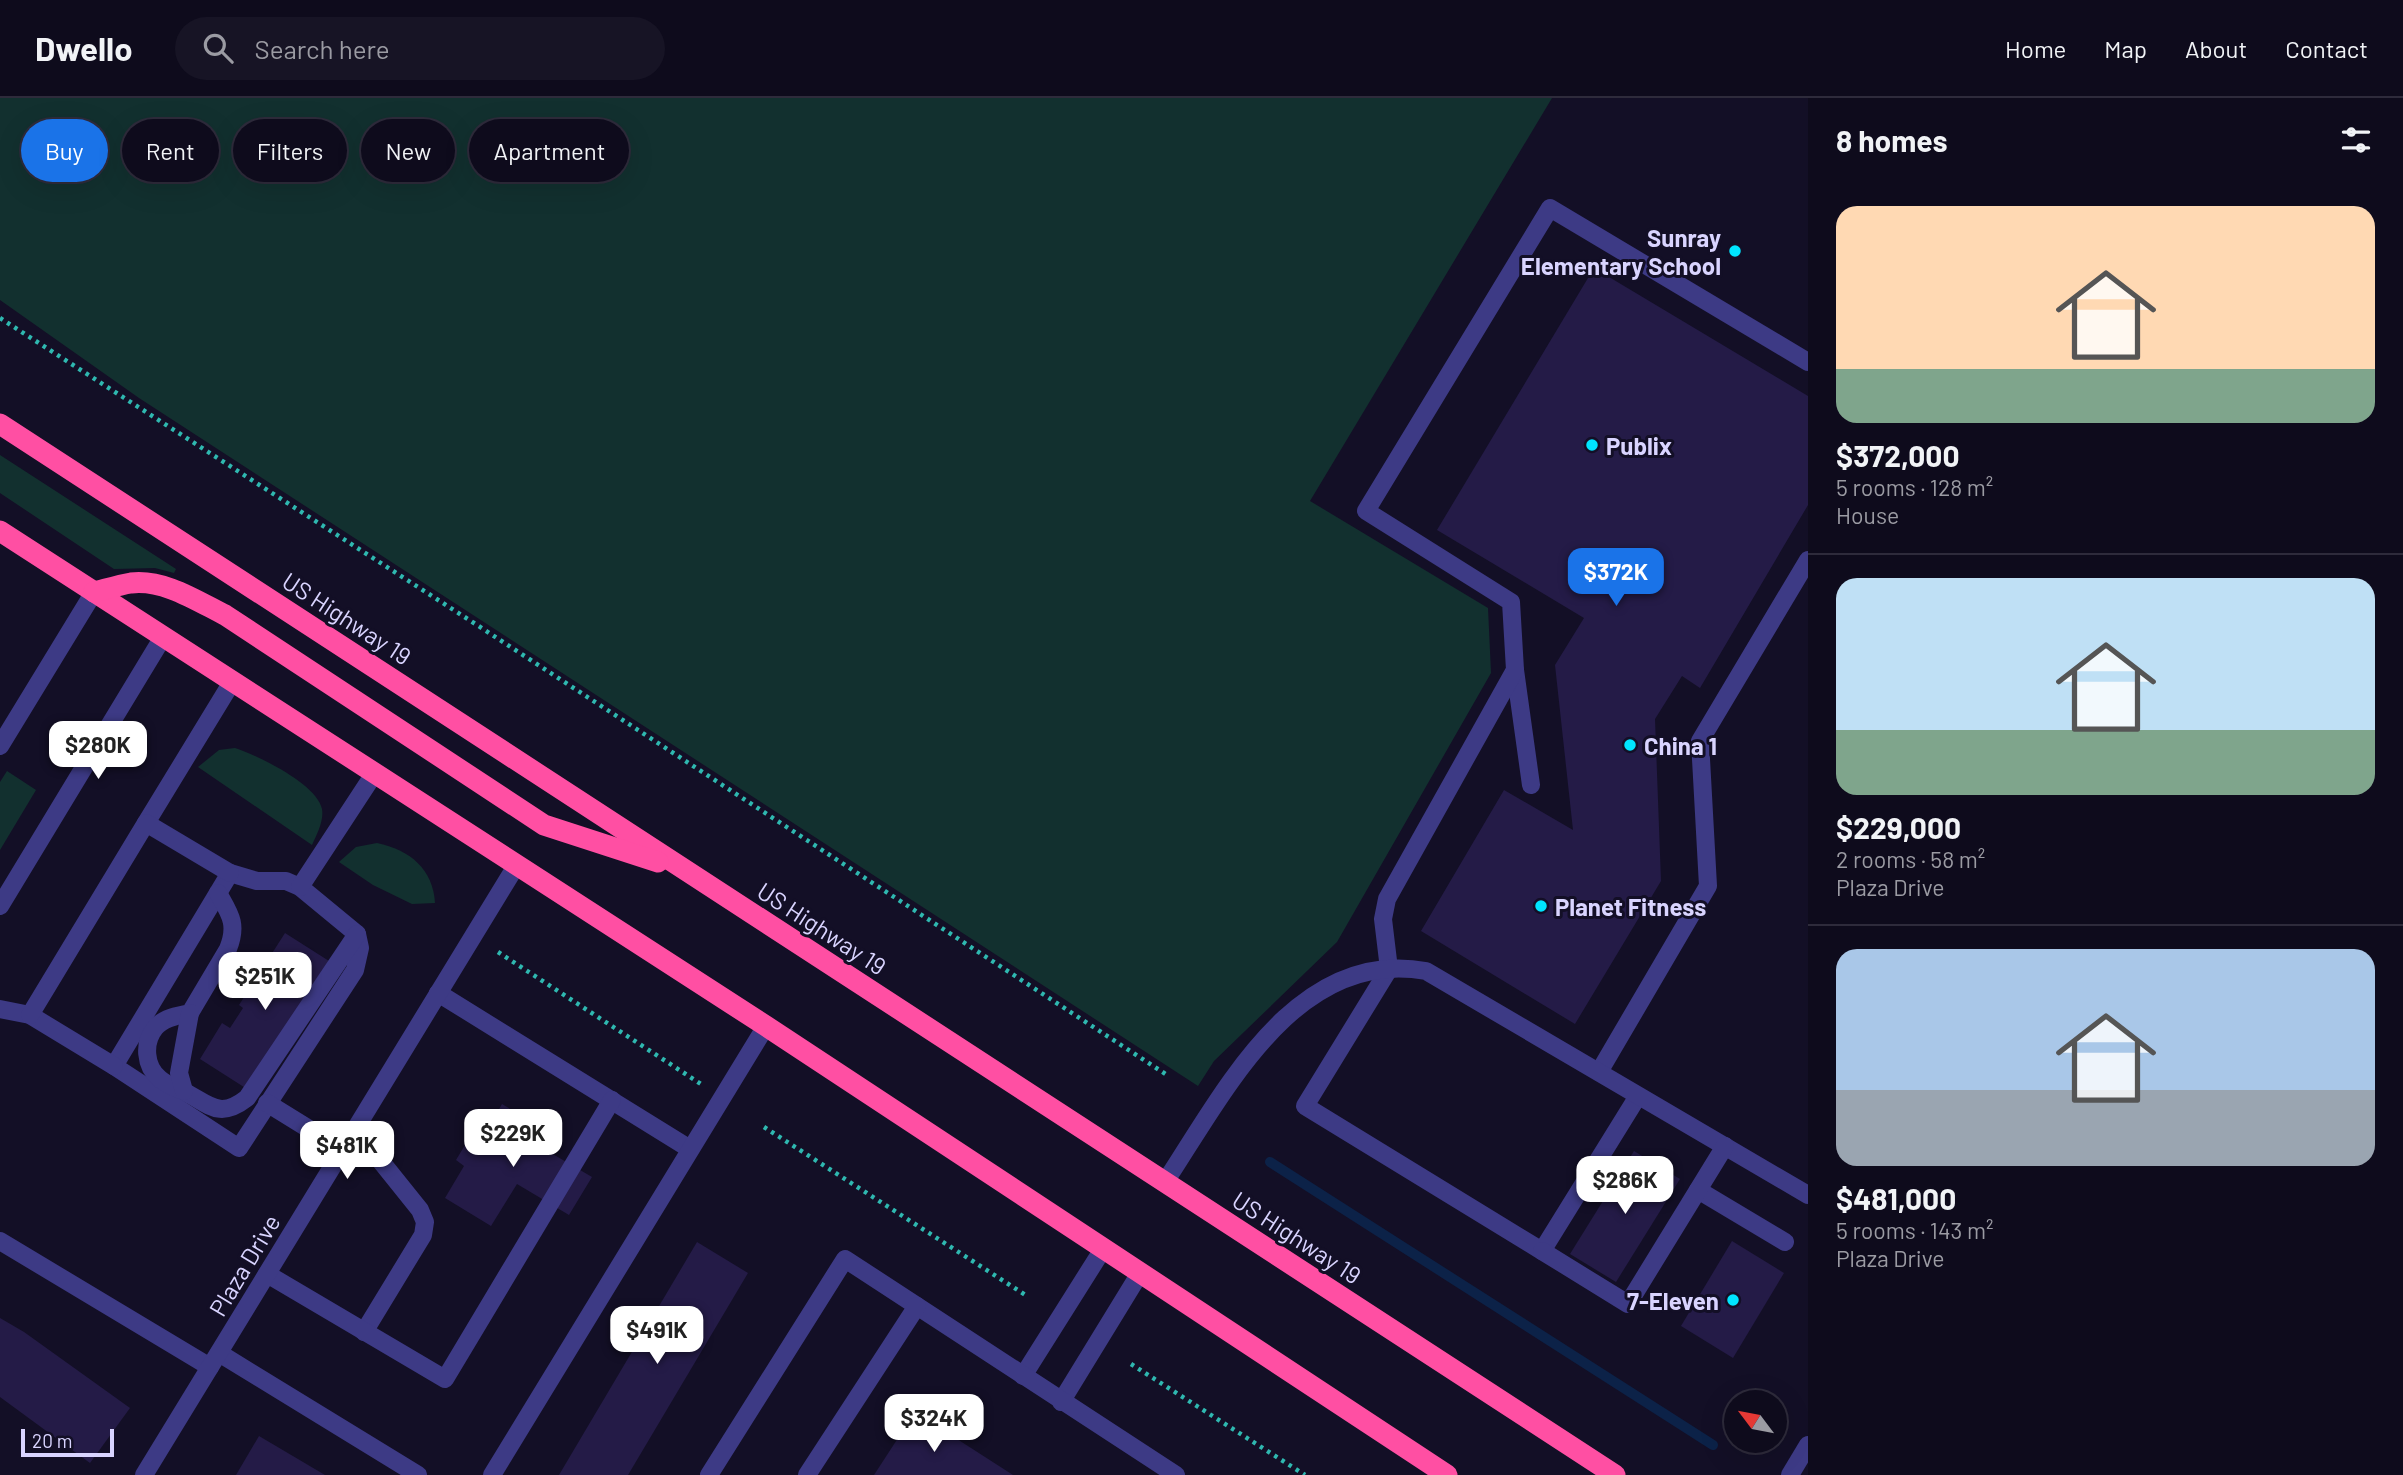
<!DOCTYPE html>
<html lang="en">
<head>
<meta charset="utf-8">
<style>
	:root { --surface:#0e0b1c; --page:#171425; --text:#f1f3f6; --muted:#9b9ba3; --line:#2e2b3b; --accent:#1a73e8 }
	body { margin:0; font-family:Barlow,sans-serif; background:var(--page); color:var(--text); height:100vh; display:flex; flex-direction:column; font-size:26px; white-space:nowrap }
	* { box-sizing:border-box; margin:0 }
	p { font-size:23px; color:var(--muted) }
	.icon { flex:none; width:38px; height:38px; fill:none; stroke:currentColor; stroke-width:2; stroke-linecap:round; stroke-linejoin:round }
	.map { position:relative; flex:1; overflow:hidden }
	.details { display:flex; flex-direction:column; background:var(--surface); width:595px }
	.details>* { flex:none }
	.top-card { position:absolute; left:21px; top:21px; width:665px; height:63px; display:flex; gap:14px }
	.needle { width:46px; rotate:302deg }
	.tools { position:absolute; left:1724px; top:1292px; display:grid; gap:14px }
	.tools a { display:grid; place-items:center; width:63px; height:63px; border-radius:50%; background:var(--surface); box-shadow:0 7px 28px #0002,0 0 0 2px var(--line); font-size:35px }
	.scale { position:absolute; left:21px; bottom:18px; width:93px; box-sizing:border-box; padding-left:7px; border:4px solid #d9d4ff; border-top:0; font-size:19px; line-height:24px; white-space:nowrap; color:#d9d4ff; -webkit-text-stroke:5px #130f26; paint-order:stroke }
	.price { position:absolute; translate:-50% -60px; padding:0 16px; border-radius:14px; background:#fff; color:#222; font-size:23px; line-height:46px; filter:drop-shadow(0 2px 4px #0008) }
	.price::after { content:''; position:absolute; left:50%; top:42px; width:21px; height:16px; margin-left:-10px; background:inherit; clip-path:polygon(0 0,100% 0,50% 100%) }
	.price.on { background:var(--accent); color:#fff }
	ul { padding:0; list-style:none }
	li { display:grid; align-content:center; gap:14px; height:371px; padding:0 28px }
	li+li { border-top:2px solid var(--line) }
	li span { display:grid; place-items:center; height:217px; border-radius:21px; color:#555 }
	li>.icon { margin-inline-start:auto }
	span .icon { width:126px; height:126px; fill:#fffc; stroke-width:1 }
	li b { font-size:30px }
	h2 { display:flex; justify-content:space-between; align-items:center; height:84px; padding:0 28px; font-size:30px }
	.tag { padding:0 24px; border-radius:32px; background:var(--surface); box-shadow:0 7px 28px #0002,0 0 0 2px var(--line); font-size:24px; line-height:63px }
	.tag.on { background:var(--accent); color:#fff }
	header { display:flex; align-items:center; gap:42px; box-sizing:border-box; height:98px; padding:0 35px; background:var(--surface); border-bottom:2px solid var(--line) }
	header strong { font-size:33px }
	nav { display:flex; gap:38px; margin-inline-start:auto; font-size:24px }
	.search { width:490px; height:63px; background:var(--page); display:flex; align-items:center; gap:18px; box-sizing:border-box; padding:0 24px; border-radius:38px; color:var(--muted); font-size:26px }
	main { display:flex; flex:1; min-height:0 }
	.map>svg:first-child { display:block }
	.green { fill:#12302f }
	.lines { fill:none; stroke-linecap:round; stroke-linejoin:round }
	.stream { stroke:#0c2248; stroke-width:10 }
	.building { fill:#241b47 }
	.path { stroke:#2fb8b0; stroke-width:4.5; stroke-dasharray:3.5 5; stroke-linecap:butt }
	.minor { stroke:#3d3a85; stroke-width:18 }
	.highway { stroke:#ff4fa3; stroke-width:21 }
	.poi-dot { fill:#00e5ff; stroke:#130f26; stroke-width:2.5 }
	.labels { text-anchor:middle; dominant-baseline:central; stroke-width:6; stroke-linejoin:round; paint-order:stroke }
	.poi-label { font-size:24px; font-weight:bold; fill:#d9d4ff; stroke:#130f26; text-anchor:start }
	.street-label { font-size:24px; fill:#d9d4ff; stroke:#130f26 }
</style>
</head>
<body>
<header>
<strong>Dwello</strong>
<div class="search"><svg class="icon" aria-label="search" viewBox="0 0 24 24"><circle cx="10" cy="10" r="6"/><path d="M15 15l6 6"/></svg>Search here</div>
<nav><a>Home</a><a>Map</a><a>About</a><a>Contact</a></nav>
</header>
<main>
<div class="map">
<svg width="1808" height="1377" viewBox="0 0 1808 1377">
	<rect width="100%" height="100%" fill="#130f26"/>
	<g class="green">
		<path d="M0 0H1552L1310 403 1488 510 1491 575 1337 844 1214 963 1198 988 139 300 0 202Z"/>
		<path d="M0 357 176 471 174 475 155 470 114 471 0 395Z"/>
		<path d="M235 650C257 657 317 686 322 711 324 723 317 736 312 747L198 669 219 652Z"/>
		<path d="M7 673 36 692 0 752V684Z"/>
		<path d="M377 745C410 752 433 771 435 805L412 806 373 787 339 764 356 749Z"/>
	</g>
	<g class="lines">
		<path class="stream" d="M1270 1064 1713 1347"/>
	</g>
	<g class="building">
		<path d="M1594 170 1808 298V407L1700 590 1682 578 1655 621 1661 783 1575 926 1421 833 1504 692 1573 732 1555 567 1584 520 1437 432Z"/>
		<path d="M285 835 329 863 247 991 200 961 222 925 230 930 243 910 239 907Z"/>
		<path d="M502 1006 548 1034 539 1048 592 1079 569 1117 517 1086 491 1128 445 1100 464 1068 456 1062 474 1032 484 1037Z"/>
		<path d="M1634 1053 1680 1081 1616 1184 1570 1156Z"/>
		<path d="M1732 1143 1784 1175 1733 1260 1681 1228Z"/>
		<path d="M697 1144 748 1175 628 1377H559Z"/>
		<path d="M0 1220 24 1234 130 1310 90 1365 0 1299Z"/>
		<path d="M915 1314 1013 1377H874Z"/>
		<path d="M259 1338 325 1377H236Z"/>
	</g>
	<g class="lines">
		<g class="path">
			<path d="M0 220 477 527 1167 977"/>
			<path d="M498 854 704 988"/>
			<path d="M764 1029 1027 1198"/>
			<path d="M1131 1266 1305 1377"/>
		</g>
		<g class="minor">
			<path d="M1515 572 1531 687"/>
			<path d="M0 648 94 494"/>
			<path d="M146 725 232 584"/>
			<path d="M230 775 257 783H286L300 789 357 836 360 850 355 872 239 1050 114 968Z"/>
			<path d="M300 789 374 676"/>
			<path d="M218 795C230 816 238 826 228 851L190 915C179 917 163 920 155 930 143 945 145 968 159 980 166 987 175 989 183 993 209 1006 219 1022 247 1000L357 836"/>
			<path d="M0 808 163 539"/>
			<path d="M438 895 690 1051"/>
			<path d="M0 911 30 917 114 968"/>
			<path d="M30 917 146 725 230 775"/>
			<path d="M1599 974 1708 788 1700 643 1808 462"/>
			<path d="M184 993 179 975 190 915"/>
			<path d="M1638 998 1542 1153 1305 1008 1389 871 1383 821 1387 801 1515 572 1511 504 1366 413 1550 110 1808 264"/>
			<path d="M267 1005 343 1052"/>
			<path d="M355 1031 420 1112 425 1124 423 1137 364 1234"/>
			<path d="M1165 1084C1224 995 1296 849 1426 873L1808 1097"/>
			<path d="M1698 1092 1785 1144"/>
			<path d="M0 1143 210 1269"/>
			<path d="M1542 1153 1628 1206 1725 1048"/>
			<path d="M267 1176 445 1281 612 1002"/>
			<path d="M219 1255 418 1377"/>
			<path d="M1023 1278 1103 1151"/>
			<path d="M1061 1304 1140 1175"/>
			<path d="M144 1377 516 768"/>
			<path d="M492 1377 766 928"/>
			<path d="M709 1377 845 1161 1176 1377"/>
			<path d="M807 1377 917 1208"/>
			<path d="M1790 1377 1808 1347"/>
		</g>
		<g class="highway">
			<path d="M0 326 1615 1377"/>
			<path d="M0 433 766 928 1447 1377"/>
			<path d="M94 494C106 491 119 487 131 485 164 481 197 503 225 517L544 727 658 764"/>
		</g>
	</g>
	<g class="poi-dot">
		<circle cx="1735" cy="153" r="7"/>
		<circle cx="1592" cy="347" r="7"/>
		<circle cx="1630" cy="647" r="7"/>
		<circle cx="1541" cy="808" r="7"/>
		<circle cx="1733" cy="1202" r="7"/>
	</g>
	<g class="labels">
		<g class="poi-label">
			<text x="1721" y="139" text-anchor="end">Sunray<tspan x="1721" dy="28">Elementary School</tspan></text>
			<text x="1606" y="347">Publix</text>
			<text x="1644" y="647">China 1</text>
			<text x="1555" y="808">Planet Fitness</text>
			<text x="1719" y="1202" text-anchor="end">7-Eleven</text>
		</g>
		<g class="street-label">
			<text transform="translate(347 520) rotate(33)">US Highway 19</text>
			<text transform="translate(822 830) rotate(33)">US Highway 19</text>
			<text transform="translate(1297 1139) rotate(33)">US Highway 19</text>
			<text transform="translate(244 1167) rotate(-59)">Plaza Drive</text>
		</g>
	</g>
</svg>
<div class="tools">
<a><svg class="needle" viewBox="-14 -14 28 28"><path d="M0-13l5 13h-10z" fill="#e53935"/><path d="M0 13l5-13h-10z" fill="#9b9ba3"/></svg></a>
</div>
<div class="scale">20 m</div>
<b class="price on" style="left:1616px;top:510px">$372K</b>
<b class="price" style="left:98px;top:683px">$280K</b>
<b class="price" style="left:265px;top:914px">$251K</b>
<b class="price" style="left:513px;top:1071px">$229K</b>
<b class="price" style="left:347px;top:1083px">$481K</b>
<b class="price" style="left:1625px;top:1118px">$286K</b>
<b class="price" style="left:657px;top:1268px">$491K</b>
<b class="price" style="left:934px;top:1356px">$324K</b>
<div class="top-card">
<a class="tag on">Buy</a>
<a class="tag">Rent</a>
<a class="tag">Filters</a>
<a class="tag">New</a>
<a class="tag">Apartment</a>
</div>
</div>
<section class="details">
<h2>8 homes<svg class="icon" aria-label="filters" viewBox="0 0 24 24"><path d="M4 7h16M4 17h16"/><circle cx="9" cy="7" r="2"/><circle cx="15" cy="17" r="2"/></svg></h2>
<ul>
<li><span style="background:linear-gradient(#ffd9b3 75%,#7fa58c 0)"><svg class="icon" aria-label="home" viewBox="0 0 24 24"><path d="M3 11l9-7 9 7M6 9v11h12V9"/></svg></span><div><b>$372,000</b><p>5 rooms · 128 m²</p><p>House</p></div></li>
<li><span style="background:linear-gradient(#bfe0f5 70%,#7fa58c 0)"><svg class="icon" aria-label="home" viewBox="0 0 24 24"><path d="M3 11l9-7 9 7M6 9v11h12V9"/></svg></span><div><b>$229,000</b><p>2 rooms · 58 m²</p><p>Plaza Drive</p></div></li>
<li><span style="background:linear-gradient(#a9c7e8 65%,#9aa5b1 0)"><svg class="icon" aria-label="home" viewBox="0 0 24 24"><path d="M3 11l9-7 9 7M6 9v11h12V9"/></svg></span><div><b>$481,000</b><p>5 rooms · 143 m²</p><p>Plaza Drive</p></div></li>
</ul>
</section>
</main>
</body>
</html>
